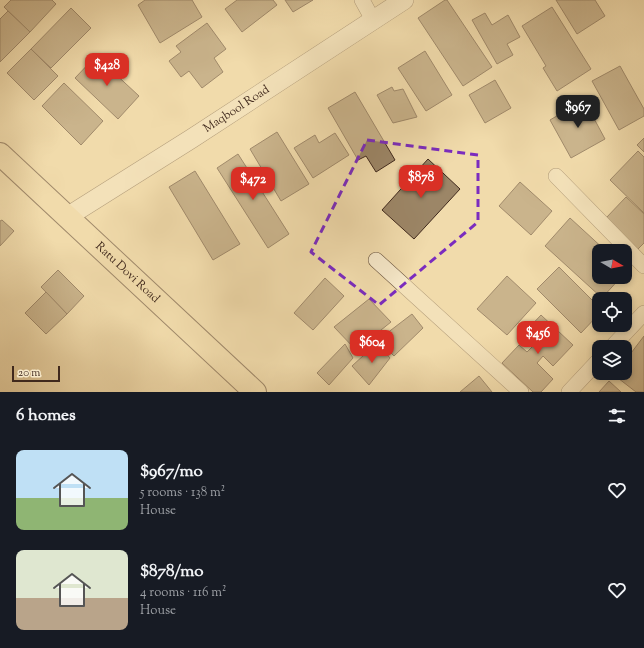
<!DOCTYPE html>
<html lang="en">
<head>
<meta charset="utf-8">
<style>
	:root { --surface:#171b24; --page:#20242c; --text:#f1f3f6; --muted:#9ea1a6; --accent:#d93025 }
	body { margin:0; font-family:"Sorts Mill Goudy",serif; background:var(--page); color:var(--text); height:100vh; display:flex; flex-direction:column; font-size:15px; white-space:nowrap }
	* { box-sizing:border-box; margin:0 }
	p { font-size:13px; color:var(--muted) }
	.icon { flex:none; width:22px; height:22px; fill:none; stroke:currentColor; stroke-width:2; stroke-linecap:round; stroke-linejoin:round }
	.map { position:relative; height:392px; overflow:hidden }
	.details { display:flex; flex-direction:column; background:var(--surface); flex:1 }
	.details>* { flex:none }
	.needle { width:26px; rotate:100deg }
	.tools { position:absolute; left:592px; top:244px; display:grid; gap:8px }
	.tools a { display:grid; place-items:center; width:40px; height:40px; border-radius:8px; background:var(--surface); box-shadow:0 2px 6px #0003; font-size:20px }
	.scale { position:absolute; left:12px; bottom:10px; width:48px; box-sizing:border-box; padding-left:4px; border:2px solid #40291d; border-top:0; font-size:11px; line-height:14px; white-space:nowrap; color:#40291d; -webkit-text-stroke:3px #f6e8c9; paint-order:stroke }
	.price { position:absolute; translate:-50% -34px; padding:0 9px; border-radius:8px; background:var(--accent); color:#fff; font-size:13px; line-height:26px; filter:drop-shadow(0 1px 2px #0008) }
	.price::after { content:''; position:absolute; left:50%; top:24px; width:12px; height:9px; margin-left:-6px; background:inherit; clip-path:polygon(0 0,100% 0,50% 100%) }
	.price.active { background:#222; color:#fff }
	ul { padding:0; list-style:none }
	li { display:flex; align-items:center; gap:12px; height:100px; padding:0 16px }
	li span { display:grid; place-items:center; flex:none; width:112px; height:80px; border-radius:8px; color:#555 }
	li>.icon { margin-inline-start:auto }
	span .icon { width:48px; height:48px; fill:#fffc; stroke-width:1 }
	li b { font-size:17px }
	h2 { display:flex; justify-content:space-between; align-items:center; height:48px; padding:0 16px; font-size:17px }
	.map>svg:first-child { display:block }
	.building { fill:#9c8667; stroke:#40291d }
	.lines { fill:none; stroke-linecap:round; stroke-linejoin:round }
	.minor-casing { stroke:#6c5641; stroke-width:16 }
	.tertiary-casing { stroke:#6c5641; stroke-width:20 }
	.primary-casing { stroke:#40291d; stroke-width:24 }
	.minor { stroke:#f6e8c9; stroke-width:15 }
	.tertiary { stroke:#f6e8c9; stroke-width:19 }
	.primary { stroke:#f1dbac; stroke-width:22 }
	.marked { fill:none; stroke:#7b2cbf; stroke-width:3; stroke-dasharray:8 5; stroke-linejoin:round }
	.labels { text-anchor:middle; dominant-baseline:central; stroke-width:4; stroke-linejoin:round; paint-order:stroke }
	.street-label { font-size:12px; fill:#40291d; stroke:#f6e8c9 }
</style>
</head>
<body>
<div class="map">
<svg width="644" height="392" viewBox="0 0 644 392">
	<rect width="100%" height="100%" fill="#f1dbac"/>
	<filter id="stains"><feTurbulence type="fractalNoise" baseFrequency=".005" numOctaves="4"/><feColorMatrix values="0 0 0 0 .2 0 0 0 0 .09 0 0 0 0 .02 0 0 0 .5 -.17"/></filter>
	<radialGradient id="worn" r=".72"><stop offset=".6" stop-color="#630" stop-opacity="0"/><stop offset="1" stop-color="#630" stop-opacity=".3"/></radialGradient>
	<g class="building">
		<path d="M11 0H52L56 4 30 32 4 7Z"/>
		<path d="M145 0H192L202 17 160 43 138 5Z"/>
		<path d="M237 0H273L277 5 242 32 225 9Z"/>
		<path d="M285 0H313L293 12Z"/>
		<path d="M445 0H447L492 67 463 86 418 18Z"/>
		<path d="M556 0H595L605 16 577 34Z"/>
		<path d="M552 7 591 69 557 91 543 68 546 66 522 26Z"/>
		<path d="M71 8 91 28 51 68 31 49Z"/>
		<path d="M8 11 30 32 0 62V19Z"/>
		<path d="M485 13 492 25 508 15 520 37 507 44 513 55 497 64 472 20Z"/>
		<path d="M207 23 226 49 214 58 223 72 202 88 189 71 181 77 169 61 181 52 176 46Z"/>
		<path d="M31 49 58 76 34 100 7 73Z"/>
		<path d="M425 51 452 95 426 111 398 68Z"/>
		<path d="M96 56 139 96 118 119 75 78Z"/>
		<path d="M620 66 644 109V116L619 130 592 81Z"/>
		<path d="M495 80 511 108 485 123 469 95Z"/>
		<path d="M64 83 103 121 81 145 42 106Z"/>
		<path d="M392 87 394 91 403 89 417 117 393 123 377 95Z"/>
		<path d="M355 92 395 160 376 172 366 156 358 160 328 108Z"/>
		<path d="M584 100 605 139 571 158 550 120Z"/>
		<path d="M277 132 309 184 281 201 250 149Z"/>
		<path d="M335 133 349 155 313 178 294 148 315 135 319 143Z"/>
		<path d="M644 138V152L637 145Z"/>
		<path d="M638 151 644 157V213L610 180Z"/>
		<path d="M238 154 289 234 268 248 217 168Z"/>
		<path d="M428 159 460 189 414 239 382 210Z"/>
		<path d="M195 171 240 244 213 260 169 187Z"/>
		<path d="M520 182 552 211 531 235 499 206Z"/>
		<path d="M626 197 644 214V243L638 249 606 218Z"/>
		<path d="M570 218 606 251H599V277H621L602 298 545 246Z"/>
		<path d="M2 220 14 231 0 246V221Z"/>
		<path d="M559 267 599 307V314L581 333 537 289Z"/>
		<path d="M58 270 84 296 67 314 41 287Z"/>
		<path d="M507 276 536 303 507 335 477 309Z"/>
		<path d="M325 278 344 296 313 330 294 313Z"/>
		<path d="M46 292 67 314 46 334 25 313Z"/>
		<path d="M369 299 391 322 356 350 334 327Z"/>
		<path d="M412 314 423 328 394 356 378 340Z"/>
		<path d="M541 315 573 345 553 366 543 356 537 363 553 379 541 392H533L502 363 519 345 527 352 535 344 524 333Z"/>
		<path d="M644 336V392H636L614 375 616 373H625V361Z"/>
		<path d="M377 343 390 358 369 385 352 366Z"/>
		<path d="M345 344 353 358 329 385 317 373Z"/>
		<path d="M479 376 492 392H460Z"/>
		<path d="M609 381 621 392H599Z"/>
	</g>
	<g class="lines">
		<g class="minor-casing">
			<g id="minor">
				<path d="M362 0 373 20"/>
				<path d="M556 176 644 266"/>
				<path d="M376 260 521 392"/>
				<path d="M612 347 644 313"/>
				<path d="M569 392 599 360"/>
			</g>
		</g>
		<g class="tertiary-casing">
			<g id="tertiary">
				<path id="s1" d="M67 217 191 139 404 0"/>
			</g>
		</g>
		<g class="primary-casing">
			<g id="primary">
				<path id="s2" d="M0 154 255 392"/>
			</g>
		</g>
		<use href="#minor" class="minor"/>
		<use href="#tertiary" class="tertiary"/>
		<use href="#primary" class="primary"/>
	</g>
	<path d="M0 0H644V392H0ZM367 140 478 155V222L379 305 311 252Z" fill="#f1dbac" fill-opacity=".55" fill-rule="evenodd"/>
	<path class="marked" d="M367 140 478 155V222L379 305 311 252Z"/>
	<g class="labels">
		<g class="street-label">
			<text stroke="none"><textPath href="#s1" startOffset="201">Maqbool Road</textPath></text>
			<text stroke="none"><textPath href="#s2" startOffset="174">Ratu Dovi Road</textPath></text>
		</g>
	</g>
	<rect width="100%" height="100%" filter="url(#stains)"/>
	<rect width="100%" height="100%" fill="url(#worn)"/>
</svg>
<div class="tools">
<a><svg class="needle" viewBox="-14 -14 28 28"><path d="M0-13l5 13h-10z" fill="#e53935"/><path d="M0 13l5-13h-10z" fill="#9ea1a6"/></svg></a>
<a><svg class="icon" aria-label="locate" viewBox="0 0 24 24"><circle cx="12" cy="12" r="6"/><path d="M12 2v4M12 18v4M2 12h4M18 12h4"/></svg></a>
<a><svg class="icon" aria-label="layers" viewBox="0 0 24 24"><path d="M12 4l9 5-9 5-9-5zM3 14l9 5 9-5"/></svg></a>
</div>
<div class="scale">20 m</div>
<b class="price" style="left:107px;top:87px">$428</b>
<b class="price active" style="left:578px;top:129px">$967</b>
<b class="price" style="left:421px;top:199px">$878</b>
<b class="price" style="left:253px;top:201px">$472</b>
<b class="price" style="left:538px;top:355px">$456</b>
<b class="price" style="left:372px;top:364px">$604</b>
</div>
<section class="details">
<h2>6 homes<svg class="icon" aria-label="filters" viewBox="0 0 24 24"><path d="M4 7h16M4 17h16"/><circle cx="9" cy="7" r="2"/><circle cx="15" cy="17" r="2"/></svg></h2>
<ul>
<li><span style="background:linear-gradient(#bfe0f5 60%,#8fb573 0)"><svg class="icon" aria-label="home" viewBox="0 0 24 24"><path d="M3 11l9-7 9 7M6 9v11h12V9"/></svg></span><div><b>$967/mo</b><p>5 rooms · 138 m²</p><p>House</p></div><svg class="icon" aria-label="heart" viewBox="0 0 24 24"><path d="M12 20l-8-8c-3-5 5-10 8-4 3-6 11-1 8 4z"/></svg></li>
<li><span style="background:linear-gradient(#dfe7d0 60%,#b9a48a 0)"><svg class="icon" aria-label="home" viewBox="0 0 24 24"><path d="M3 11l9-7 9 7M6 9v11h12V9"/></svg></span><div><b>$878/mo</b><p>4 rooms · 116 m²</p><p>House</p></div><svg class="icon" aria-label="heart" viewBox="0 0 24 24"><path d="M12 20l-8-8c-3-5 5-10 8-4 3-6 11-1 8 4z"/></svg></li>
</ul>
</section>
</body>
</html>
